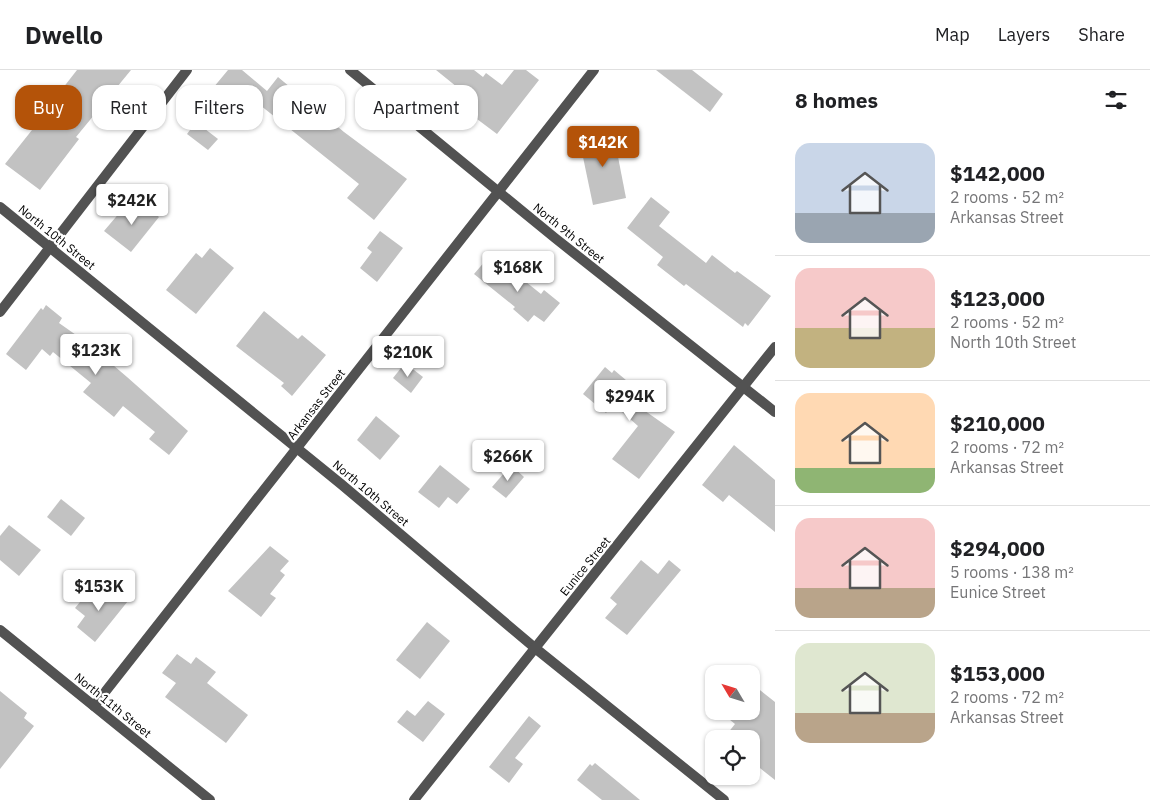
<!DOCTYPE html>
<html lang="en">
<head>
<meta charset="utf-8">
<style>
	:root { --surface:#fff; --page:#f2f2f2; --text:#202124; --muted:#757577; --line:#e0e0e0; --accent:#b45309 }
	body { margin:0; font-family:"IBM Plex Sans",sans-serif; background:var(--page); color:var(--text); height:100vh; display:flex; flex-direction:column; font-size:19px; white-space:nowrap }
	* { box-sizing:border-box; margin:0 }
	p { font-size:16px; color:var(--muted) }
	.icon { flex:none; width:28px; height:28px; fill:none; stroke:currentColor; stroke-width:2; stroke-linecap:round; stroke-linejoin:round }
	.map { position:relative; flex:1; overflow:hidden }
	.side { display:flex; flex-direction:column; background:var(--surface); width:375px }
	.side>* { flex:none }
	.top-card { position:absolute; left:15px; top:15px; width:475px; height:45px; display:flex; gap:10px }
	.needle { width:32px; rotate:308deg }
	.fabs { position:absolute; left:705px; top:595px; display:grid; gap:10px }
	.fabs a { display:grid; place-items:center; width:55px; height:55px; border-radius:10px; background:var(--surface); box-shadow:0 1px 4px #0004; font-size:25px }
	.price { position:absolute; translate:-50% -42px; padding:0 11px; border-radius:5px; background:#fff; color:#222; font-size:16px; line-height:32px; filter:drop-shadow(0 1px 2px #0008) }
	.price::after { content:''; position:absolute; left:50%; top:30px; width:15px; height:11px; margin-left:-8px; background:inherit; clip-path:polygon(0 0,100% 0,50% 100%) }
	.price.selected { background:var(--accent); color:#fff }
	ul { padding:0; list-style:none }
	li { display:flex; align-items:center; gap:15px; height:125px; padding:0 20px }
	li+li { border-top:1px solid var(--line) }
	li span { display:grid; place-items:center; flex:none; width:140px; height:100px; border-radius:15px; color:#555 }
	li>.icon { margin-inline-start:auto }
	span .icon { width:60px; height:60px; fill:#fffc; stroke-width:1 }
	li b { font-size:21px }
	h2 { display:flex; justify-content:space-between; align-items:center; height:60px; padding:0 20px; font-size:21px }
	.tag { padding:0 18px; border-radius:15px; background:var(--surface); box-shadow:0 1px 4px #0004; font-size:18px; line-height:45px }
	.tag.selected { background:var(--accent); color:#fff }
	header { display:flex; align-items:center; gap:30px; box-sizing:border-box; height:70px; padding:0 25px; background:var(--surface); border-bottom:1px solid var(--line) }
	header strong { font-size:24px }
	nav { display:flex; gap:28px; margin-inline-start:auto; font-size:18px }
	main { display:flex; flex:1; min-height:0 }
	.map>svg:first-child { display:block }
	.building { fill:#c2c2c2 }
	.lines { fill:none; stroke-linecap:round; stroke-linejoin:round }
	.street { stroke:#525252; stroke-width:10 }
	.labels { text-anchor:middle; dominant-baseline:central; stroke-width:4.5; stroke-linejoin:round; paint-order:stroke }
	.street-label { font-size:12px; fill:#000; stroke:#fff }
</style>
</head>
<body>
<header>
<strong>Dwello</strong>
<nav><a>Map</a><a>Layers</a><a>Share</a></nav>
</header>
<main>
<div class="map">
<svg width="775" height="730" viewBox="0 0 775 730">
	<rect width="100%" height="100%" fill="#fff"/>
	<g class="building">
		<path d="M77 0H131L76 67 79 69 40 120 5 94 32 60 25 55 47 27 52 32Z"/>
		<path d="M228 0H242L267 21 278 7 344 62 407 109 374 150 347 128 359 114 250 27 240 39 213 18Z"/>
		<path d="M436 0H474L483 7 486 3 502 15 514 0H526L539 10 497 64 465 40 473 30Z"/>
		<path d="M656 0H692L723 24 710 42Z"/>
		<path d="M196 52 218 69 208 80 187 64Z"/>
		<path d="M613 61 626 128 593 135 579 68Z"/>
		<path d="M651 127 670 142 659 156 706 193 712 185 735 203 737 201 771 226 748 256 745 253 743 257 686 214 684 216 657 195 663 187 627 158Z"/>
		<path d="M139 130 159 147 131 182 104 161 121 141 126 145Z"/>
		<path d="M380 161 403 178 377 212 360 198 372 182 367 178Z"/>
		<path d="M210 178 234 198 196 244 166 220 196 183 202 188Z"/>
		<path d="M486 190 499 201 501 198 508 204 511 200 541 224 544 220 560 233 544 252 534 245 528 252 513 239 515 237 474 204Z"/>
		<path d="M46 235 62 248 59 253 86 272 127 307 188 361 169 385 149 369 155 362 123 336 114 347 83 322 91 313 53 282 50 286 42 279 26 300 6 284 41 238 43 240Z"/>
		<path d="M264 241 298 269 302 265 326 285 292 326 281 316 284 313 236 276Z"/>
		<path d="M405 293 423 307 411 323 393 308Z"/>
		<path d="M605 297 612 303 614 300 639 321 631 331 675 362 639 409 612 389 638 356 613 334 606 343 583 324Z"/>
		<path d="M376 346 400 366 380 390 357 370Z"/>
		<path d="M734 375 775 410V462L729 425 723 432 702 415Z"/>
		<path d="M440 395 470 419 457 434 448 427 439 438 418 422Z"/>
		<path d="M511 395 524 407 506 428 492 417Z"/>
		<path d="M61 429 85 448 71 466 47 447Z"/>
		<path d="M9 455 41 480 19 506 0 490V466Z"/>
		<path d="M270 476 289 491 280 501 285 505 270 524 276 528 261 547 228 521Z"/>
		<path d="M641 490 658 504 669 490 681 500 627 565 605 548 617 534 610 528Z"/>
		<path d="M109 516 128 531 95 572 77 557 85 546 75 538 90 520 99 528Z"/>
		<path d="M427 552 450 571 420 609 396 590Z"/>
		<path d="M177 584 191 594 196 587 216 602 207 613 248 645 226 673 165 627 176 613 162 603Z"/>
		<path d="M751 613 775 632V710L751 691V669H723L735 654 719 641H751Z"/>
		<path d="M0 621 27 643 24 648 34 656 0 699Z"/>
		<path d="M428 631 445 644 423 672 397 652 407 640 415 646Z"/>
		<path d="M529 646 541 656 515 688 523 694 509 713 489 697Z"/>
		<path d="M595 693 640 730H602L577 710 590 694 592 696Z"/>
	</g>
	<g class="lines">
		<g class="street">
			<path d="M350 0 555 168 775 342"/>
			<path d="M0 137 341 414 535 578 724 730"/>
			<path d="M0 242 187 0"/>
			<path d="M0 560 210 730"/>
			<path d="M94 636 594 0"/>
			<path d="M414 730 775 277"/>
		</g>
	</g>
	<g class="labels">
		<g class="street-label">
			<text transform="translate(569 163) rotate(39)">North 9th Street</text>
			<text transform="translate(57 167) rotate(39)">North 10th Street</text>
			<text transform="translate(316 334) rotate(-52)">Arkansas Street</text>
			<text transform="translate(371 423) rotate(40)">North 10th Street</text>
			<text transform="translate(585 496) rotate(-51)">Eunice Street</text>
			<text transform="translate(113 635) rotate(39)">North 11th Street</text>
		</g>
	</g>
</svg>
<div class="fabs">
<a><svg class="needle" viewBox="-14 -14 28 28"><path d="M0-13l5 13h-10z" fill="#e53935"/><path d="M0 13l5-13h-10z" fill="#757577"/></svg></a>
<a><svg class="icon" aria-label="locate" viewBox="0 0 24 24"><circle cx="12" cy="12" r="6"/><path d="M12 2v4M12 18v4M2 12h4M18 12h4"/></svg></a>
</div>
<b class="price selected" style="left:603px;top:98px">$142K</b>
<b class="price" style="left:132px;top:156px">$242K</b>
<b class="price" style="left:518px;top:223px">$168K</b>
<b class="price" style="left:96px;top:306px">$123K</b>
<b class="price" style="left:408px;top:308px">$210K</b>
<b class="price" style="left:630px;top:352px">$294K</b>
<b class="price" style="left:508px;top:412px">$266K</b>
<b class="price" style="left:99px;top:542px">$153K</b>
<div class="top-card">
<a class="tag selected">Buy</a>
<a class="tag">Rent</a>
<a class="tag">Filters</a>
<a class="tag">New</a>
<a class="tag">Apartment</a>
</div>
</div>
<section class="side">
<h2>8 homes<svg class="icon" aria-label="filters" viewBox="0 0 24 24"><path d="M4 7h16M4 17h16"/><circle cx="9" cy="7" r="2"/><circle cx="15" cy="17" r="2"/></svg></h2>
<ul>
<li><span style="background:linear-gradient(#c9d6e8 70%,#9aa5b1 0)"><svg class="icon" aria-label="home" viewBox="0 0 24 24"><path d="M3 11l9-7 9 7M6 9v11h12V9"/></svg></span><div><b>$142,000</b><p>2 rooms · 52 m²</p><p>Arkansas Street</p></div></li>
<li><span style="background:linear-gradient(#f6c9c9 60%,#c2b280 0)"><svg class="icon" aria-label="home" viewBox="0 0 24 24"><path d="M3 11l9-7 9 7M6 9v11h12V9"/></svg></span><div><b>$123,000</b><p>2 rooms · 52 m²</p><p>North 10th Street</p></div></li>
<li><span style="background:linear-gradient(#ffd9b3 75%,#8fb573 0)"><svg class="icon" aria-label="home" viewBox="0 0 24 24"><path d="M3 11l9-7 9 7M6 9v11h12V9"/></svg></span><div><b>$210,000</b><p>2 rooms · 72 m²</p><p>Arkansas Street</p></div></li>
<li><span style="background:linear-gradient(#f6c9c9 70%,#b9a48a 0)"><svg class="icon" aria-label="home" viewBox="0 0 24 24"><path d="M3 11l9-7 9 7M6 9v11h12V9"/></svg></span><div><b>$294,000</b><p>5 rooms · 138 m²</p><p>Eunice Street</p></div></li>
<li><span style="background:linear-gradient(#dfe7d0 70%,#b9a48a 0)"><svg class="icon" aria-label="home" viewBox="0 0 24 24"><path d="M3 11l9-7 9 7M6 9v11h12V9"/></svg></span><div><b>$153,000</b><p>2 rooms · 72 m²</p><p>Arkansas Street</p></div></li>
</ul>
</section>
</main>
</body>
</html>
